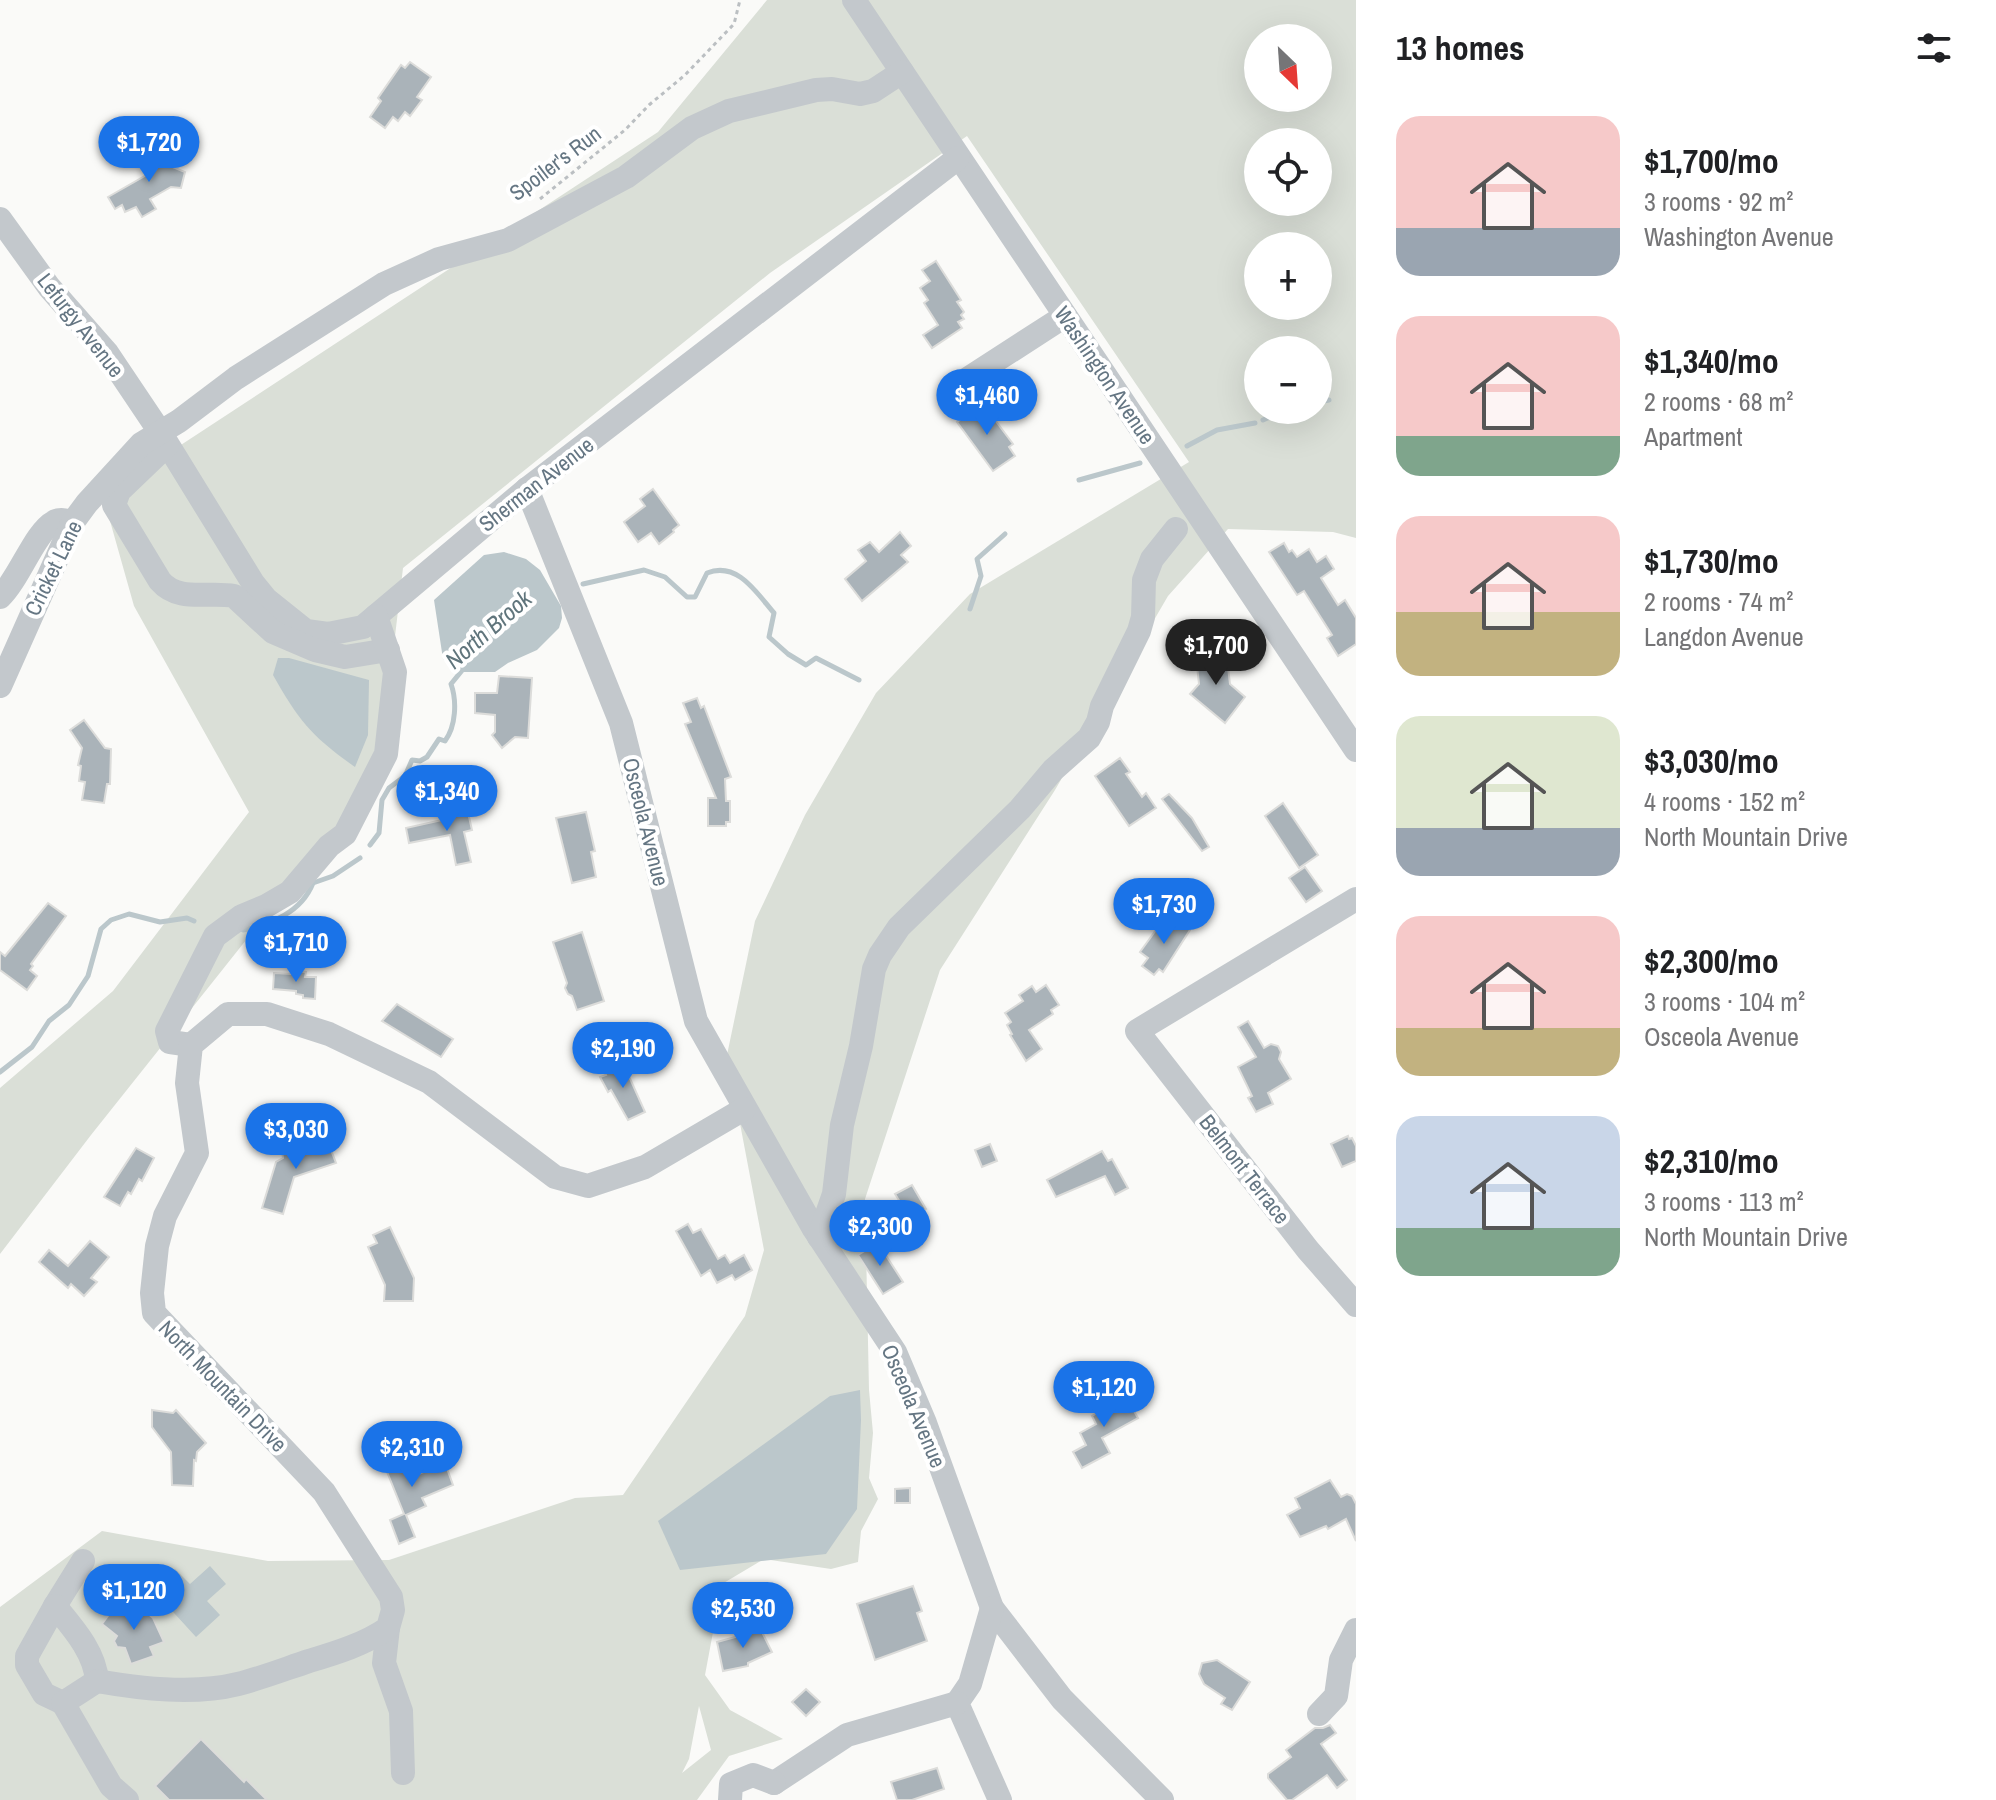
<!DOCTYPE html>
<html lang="en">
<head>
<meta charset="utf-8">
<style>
	:root { --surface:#fff; --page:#f6f6f6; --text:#202124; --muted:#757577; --accent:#1a73e8 }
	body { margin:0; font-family:"Archivo Narrow",sans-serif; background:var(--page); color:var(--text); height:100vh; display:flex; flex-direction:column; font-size:30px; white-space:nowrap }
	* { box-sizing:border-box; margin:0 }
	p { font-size:26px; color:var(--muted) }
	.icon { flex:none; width:44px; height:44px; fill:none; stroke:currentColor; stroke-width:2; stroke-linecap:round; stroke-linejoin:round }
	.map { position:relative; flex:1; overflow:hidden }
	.details { display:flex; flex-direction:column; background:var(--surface); width:640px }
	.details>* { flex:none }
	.needle { width:52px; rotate:155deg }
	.buttons { position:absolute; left:1244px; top:24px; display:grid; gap:16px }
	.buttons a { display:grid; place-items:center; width:88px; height:88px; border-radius:50%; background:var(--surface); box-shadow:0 8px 32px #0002; font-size:40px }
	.price { position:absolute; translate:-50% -68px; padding:0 18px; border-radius:28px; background:var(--accent); color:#fff; font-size:26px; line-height:52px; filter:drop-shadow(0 2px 4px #0008) }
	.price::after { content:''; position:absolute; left:50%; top:48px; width:24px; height:18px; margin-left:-12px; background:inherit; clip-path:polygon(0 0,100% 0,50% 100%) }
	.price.current { background:#222; color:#fff }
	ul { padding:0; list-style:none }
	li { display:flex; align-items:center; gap:24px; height:200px; padding:0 40px }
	li span { display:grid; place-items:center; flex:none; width:224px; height:160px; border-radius:24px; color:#555 }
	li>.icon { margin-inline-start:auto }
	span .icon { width:96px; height:96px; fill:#fffc; stroke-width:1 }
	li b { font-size:34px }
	h2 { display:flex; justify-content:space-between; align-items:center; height:96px; padding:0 40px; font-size:34px }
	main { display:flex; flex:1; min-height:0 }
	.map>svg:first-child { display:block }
	.green { fill:#dadfd7; fill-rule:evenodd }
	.water { fill:#bbc7cb }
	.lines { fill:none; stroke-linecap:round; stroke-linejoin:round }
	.stream { stroke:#bbc7cb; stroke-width:5 }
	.building { fill:#aab3b9; stroke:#dcdcda; stroke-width:2 }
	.path { stroke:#bbbfc2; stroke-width:3; stroke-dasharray:4 4; stroke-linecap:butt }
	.minor { stroke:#c3c8cc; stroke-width:24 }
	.labels { text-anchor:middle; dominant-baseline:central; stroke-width:8; stroke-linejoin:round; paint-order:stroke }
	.street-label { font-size:22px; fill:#657683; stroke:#fff }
	.water-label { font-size:24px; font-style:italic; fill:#60757c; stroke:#fff }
</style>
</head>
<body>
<main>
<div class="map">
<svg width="1356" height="1800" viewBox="0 0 1356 1800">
	<rect width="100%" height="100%" fill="#fafaf8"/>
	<path class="green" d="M767 0H1356V538L1333 532 1228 529 1168 596 1055 790 940 970 865 1199 869 1390 873 1433 869 1478 878 1499 861 1531 858 1562 831 1569 764 1559 722 1584 705 1675 730 1710 783 1739 729 1756 697 1800H0V1607L102 1531 268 1561 389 1560 575 1498 623 1495 745 1316 764 1250 727 1055 755 921 805 815 876 693 970 594 1189 462 967 136 770 273 403 568 379 773 91 1135 0 1254V1088L113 991 249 812 134 606 103 496 658 132ZM1258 38H1318V98H1258ZM1258 142H1318V202H1258ZM1258 246H1318V306H1258ZM1258 350H1318V410H1258ZM699 1706 711 1750 682 1773 689 1759Z"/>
	<g class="water">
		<path d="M504 552 526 559 540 570 561 606 562 618 559 628 537 650 508 663 495 672H459L443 659 434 600 484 555Z"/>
		<path d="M278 658H289L369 680 368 735 355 767C311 736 299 721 273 675Z"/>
		<path d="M860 1390 861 1420 857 1509 826 1554 680 1570 658 1521 830 1396Z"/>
		<path d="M210 1566 226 1584 207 1601 220 1615 196 1637 153 1590 175 1569 190 1584Z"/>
	</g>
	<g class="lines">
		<g class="stream">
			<path d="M1318 402 1329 400"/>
			<path d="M1263 420 1286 410"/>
			<path d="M1187 446 1217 430 1255 423"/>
			<path d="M1079 480 1140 463"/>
			<path d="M583 584 644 570 665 577 687 597H695L707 573C737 561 756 592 774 613L769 637 788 654 806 665 816 658 859 680"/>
			<path d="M970 609 981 576 977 559 1005 534"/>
			<path d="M370 845 379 833 382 800 389 788 405 776 412 760 420 761 427 757 439 739 445 741C456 726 457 701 451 684L464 668"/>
			<path d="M240 928 243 930C272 923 301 913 313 883L333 876 360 858"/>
			<path d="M0 1072 32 1047 49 1021 69 1005 88 976 101 929 111 920 129 914 160 922 187 918 194 921"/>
		</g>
	</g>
	<g class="building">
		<path d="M410 62 431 77 417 97 422 100 410 116 405 112 398 121 393 117 385 128 370 117 381 101 378 98 401 65 405 68Z"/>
		<path d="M157 142 170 166 185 172 181 188 171 187 150 199 156 209 142 217 136 207 125 212 122 205 115 209 108 197 155 170 153 166 155 165 144 149Z"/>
		<path d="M936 261 961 300 957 302 964 312 961 315 964 319 958 322 962 328 932 348 923 335 938 325 924 303 928 300 920 288 930 281 922 270Z"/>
		<path d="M983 404 1013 444 1009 447 1015 456 993 471 957 422Z"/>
		<path d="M653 489 679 525 673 530 674 532 659 544 651 533 638 542 624 522 645 506 640 499Z"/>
		<path d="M900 532 911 546 901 555 908 562 862 601 845 579 866 561 858 550 870 542 879 552Z"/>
		<path d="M1284 543 1289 552 1292 550 1297 557 1309 549 1317 562 1326 556 1334 569 1321 578 1338 605 1345 600 1356 618V644L1338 656 1327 638 1332 635 1304 591 1297 595 1269 552Z"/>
		<path d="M1221 654 1222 660 1227 659 1230 684 1245 697 1225 723 1190 694 1199 684 1196 657Z"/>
		<path d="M499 676 532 678 528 738 515 737 502 748 492 735 495 732V715L475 713V693H497Z"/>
		<path d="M697 698 701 708 704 706 731 777 725 779 726 801H730V822H726V826H708V798H716L685 724 691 722 683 703Z"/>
		<path d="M84 720 105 748 111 749 110 784H107L104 803 82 800 85 782 79 781 81 766 78 765 82 748 70 730Z"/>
		<path d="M1120 758 1130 772 1126 774 1142 797 1146 793 1156 808 1129 826 1095 776Z"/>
		<path d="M1169 794 1192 818 1209 847 1202 851 1162 799Z"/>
		<path d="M1283 803 1318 855 1299 868 1265 816Z"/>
		<path d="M467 808 472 830 464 832 471 862 456 865 450 835 409 843 406 828 442 820 441 815Z"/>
		<path d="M586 812 595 851 591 852 596 877 572 883 556 818Z"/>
		<path d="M1305 867 1322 891 1306 902 1289 878Z"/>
		<path d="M48 903 66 916 31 964 33 966 30 970 37 976 27 990 0 970V952L5 956Z"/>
		<path d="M1171 917 1190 930 1163 972 1159 969 1154 975 1142 966 1148 958 1140 952 1156 930 1160 932Z"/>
		<path d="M582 932 604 1001 577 1010 572 996 568 994 565 988 567 983 553 942Z"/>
		<path d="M294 971 306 972 305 977H316L315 999 303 998V995L296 994V991L273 989 274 973 293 974Z"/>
		<path d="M1046 985 1059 1005 1051 1010 1053 1014 1029 1030 1042 1049 1026 1061 1010 1035 1012 1034 1007 1025 1011 1022 1005 1013 1023 1001 1019 995 1032 986 1036 992Z"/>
		<path d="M397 1004 453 1039 441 1057 382 1021Z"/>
		<path d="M1248 1021 1264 1048 1271 1044 1278 1046 1281 1052 1279 1059 1291 1079 1268 1093 1273 1104 1256 1112 1248 1098 1252 1096 1238 1067 1256 1057 1238 1027Z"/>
		<path d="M617 1061 620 1067 624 1065 645 1112 628 1120 611 1090 608 1092 600 1077 606 1075 602 1068Z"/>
		<path d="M1348 1136 1349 1139 1352 1138 1356 1146V1161L1342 1167 1331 1144Z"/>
		<path d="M326 1137 336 1163 294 1177 283 1214 262 1208 276 1162 283 1158 282 1152Z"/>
		<path d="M990 1144 997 1161 982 1167 975 1150Z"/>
		<path d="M136 1148 154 1158 142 1181 139 1179 131 1194 128 1192 120 1206 104 1197Z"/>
		<path d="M1102 1151 1108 1161 1112 1159 1128 1188 1115 1195 1105 1176 1056 1197 1047 1180Z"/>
		<path d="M912 1185 926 1209 910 1218 895 1194Z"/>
		<path d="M688 1224 693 1233 701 1229 718 1259 725 1255 730 1263 744 1255 752 1270 735 1280 732 1275 717 1283 710 1270 701 1276 676 1231Z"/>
		<path d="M390 1227 414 1278 413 1301H384L385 1285 368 1247 377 1243 373 1235Z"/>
		<path d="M90 1241 109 1257 91 1278 97 1282 84 1296 71 1284 68 1288 39 1262 49 1250 68 1266Z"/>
		<path d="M878 1243 903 1282 883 1294 858 1255Z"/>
		<path d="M1115 1395 1118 1401 1126 1397 1138 1418 1102 1438 1110 1453 1082 1468 1073 1452 1086 1445 1080 1433 1096 1424 1092 1416 1099 1412 1095 1405Z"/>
		<path d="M152 1410 173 1413 176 1410 206 1443 197 1452 196 1461 194 1460 193 1486 172 1485 171 1452 152 1427Z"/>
		<path d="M387 1442 398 1468 409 1463 414 1476 445 1463 453 1485 422 1498 426 1506 406 1515 415 1537 399 1544 390 1520 404 1514 377 1447Z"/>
		<path d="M1330 1480 1341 1497 1347 1494 1352 1496 1356 1504V1541L1346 1519 1328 1529 1326 1526 1300 1537 1287 1515 1300 1508 1295 1498Z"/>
		<path d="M910 1488V1503H895V1489Z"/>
		<path d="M913 1586 922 1611 917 1613 927 1641 875 1660 857 1604Z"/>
		<path d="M137 1604 153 1618 164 1642 150 1647 154 1656 131 1664 125 1648 117 1647 114 1641 117 1636 102 1624 116 1605 127 1614Z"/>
		<path d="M761 1630 772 1652 748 1663V1666L723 1671 717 1642Z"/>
		<path d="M1217 1660 1250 1682 1232 1710 1221 1704 1225 1698 1204 1684 1199 1674 1202 1663Z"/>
		<path d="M806 1689 820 1702 806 1716 792 1702Z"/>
		<path d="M1330 1725 1336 1733 1321 1744 1347 1780 1337 1788 1327 1775 1292 1800H1287L1268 1778V1774L1291 1757 1286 1750 1315 1728H1323Z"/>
		<path d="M201 1739 244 1782 246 1779 267 1800H169L155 1786Z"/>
		<path d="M937 1768 944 1789 912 1800H897L891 1782Z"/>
	</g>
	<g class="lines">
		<path class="path" d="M540 199 625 130 649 105 685 75 734 24 740 0"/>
		<g class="minor">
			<path d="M854 0 1356 750"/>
			<path d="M0 219 49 287 107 353 160 432 253 583 266 599 306 631 328 634 363 627 527 489 958 158"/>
			<path d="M955 387 1065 316"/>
			<path d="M167 445 119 491 114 505 160 581C179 603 208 591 234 596L273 632 315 650 345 657 388 650"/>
			<path d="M527 489 621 723 696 1021 814 1229 895 1352 925 1423 992 1608 1062 1699 1162 1800"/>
			<path d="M0 597C19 579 35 532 54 522 60 518 67 521 73 522"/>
			<path d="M0 686 73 522 87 503 141 444 179 421 236 378 384 284 439 259 508 240 626 177 692 128 729 111 816 90 832 89 860 94 873 91 902 72"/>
			<path d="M1356 899 1137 1031 1308 1250 1356 1305"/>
			<path d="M191 1045 170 1042 167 1031 215 936 242 916 266 906 290 892 329 846 345 834 386 754 395 672 376 616"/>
			<path d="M819 1237 834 1194 842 1125 861 1046 874 969 880 955 899 927 1020 809 1053 770 1089 738 1098 722 1102 706 1139 631 1143 617 1144 580 1152 559 1176 529"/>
			<path d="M55 1606 83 1561"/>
			<path d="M992 1608 970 1684 957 1703 1000 1800"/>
			<path d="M388 1628 384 1663 401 1711 403 1773"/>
			<path d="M63 1703 44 1694 27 1665V1656L55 1606C73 1628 95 1652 97 1681"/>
			<path d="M1319 1714 1336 1696 1341 1660 1356 1630"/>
			<path d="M774 1783 847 1735 957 1703"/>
			<path d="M127 1800 111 1786 63 1703 97 1681C142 1689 194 1695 238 1684 262 1678 285 1669 309 1661 336 1653 365 1644 388 1628L393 1610 391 1597 324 1492 154 1313 152 1293 157 1246 165 1216 197 1153 187 1083 191 1045 228 1014H267L329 1034 429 1082 555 1177 588 1186 645 1167 744 1109"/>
			<path d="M730 1800 731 1784 753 1775 774 1783"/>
		</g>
	</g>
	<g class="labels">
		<g class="street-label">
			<text transform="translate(555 163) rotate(-37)">Spoiler's Run</text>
			<text transform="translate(81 325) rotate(52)">Lefurgy Avenue</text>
			<text transform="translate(1105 375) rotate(56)">Washington Avenue</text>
			<text transform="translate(536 484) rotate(-38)">Sherman Avenue</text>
			<text transform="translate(53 568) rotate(-64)">Cricket Lane</text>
			<text transform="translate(646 822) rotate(76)">Osceola Avenue</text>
			<text transform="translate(1245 1169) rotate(52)">Belmont Terrace</text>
			<text transform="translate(223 1386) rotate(46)">North Mountain Drive</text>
			<text transform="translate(914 1406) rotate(67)">Osceola Avenue</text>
		</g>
		<g class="water-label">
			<text transform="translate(488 629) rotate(-41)">North Brook</text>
		</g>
	</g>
</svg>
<div class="buttons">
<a><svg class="needle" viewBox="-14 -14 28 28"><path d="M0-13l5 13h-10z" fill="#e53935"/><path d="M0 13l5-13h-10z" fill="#757577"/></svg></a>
<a><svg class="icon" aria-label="locate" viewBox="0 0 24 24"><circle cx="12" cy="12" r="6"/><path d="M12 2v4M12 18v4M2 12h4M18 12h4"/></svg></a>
<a>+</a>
<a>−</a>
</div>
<b class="price" style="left:149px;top:184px">$1,720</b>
<b class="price" style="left:987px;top:437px">$1,460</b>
<b class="price current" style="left:1216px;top:687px">$1,700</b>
<b class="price" style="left:447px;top:833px">$1,340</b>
<b class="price" style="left:1164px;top:946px">$1,730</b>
<b class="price" style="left:296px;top:984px">$1,710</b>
<b class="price" style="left:623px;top:1090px">$2,190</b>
<b class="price" style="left:296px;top:1171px">$3,030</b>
<b class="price" style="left:880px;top:1268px">$2,300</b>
<b class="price" style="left:1104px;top:1429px">$1,120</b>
<b class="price" style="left:412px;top:1489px">$2,310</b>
<b class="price" style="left:134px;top:1632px">$1,120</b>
<b class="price" style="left:743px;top:1650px">$2,530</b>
</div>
<section class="details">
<h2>13 homes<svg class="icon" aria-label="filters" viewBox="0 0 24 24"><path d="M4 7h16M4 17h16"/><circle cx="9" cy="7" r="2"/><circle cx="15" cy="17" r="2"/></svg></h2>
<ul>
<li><span style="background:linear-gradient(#f6c9c9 70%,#9aa5b1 0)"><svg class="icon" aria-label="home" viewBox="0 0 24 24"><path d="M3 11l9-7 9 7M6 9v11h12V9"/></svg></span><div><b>$1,700/mo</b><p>3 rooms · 92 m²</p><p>Washington Avenue</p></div></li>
<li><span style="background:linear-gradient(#f6c9c9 75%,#7fa58c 0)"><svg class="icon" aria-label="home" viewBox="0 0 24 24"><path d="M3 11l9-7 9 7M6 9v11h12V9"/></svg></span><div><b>$1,340/mo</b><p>2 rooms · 68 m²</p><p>Apartment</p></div></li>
<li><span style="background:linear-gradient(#f6c9c9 60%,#c2b280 0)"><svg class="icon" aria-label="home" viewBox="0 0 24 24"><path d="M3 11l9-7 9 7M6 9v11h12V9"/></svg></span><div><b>$1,730/mo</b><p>2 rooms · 74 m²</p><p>Langdon Avenue</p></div></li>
<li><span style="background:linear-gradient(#dfe7d0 70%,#9aa5b1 0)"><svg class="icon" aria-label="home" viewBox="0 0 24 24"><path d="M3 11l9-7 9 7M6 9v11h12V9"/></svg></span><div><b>$3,030/mo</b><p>4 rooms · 152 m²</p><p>North Mountain Drive</p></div></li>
<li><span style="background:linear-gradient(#f6c9c9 70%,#c2b280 0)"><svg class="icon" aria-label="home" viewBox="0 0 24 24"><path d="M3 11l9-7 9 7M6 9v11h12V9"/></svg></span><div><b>$2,300/mo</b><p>3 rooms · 104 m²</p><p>Osceola Avenue</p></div></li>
<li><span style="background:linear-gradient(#c9d6e8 70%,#7fa58c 0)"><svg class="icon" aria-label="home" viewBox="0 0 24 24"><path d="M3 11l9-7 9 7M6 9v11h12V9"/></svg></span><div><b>$2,310/mo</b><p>3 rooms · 113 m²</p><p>North Mountain Drive</p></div></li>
</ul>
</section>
</main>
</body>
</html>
